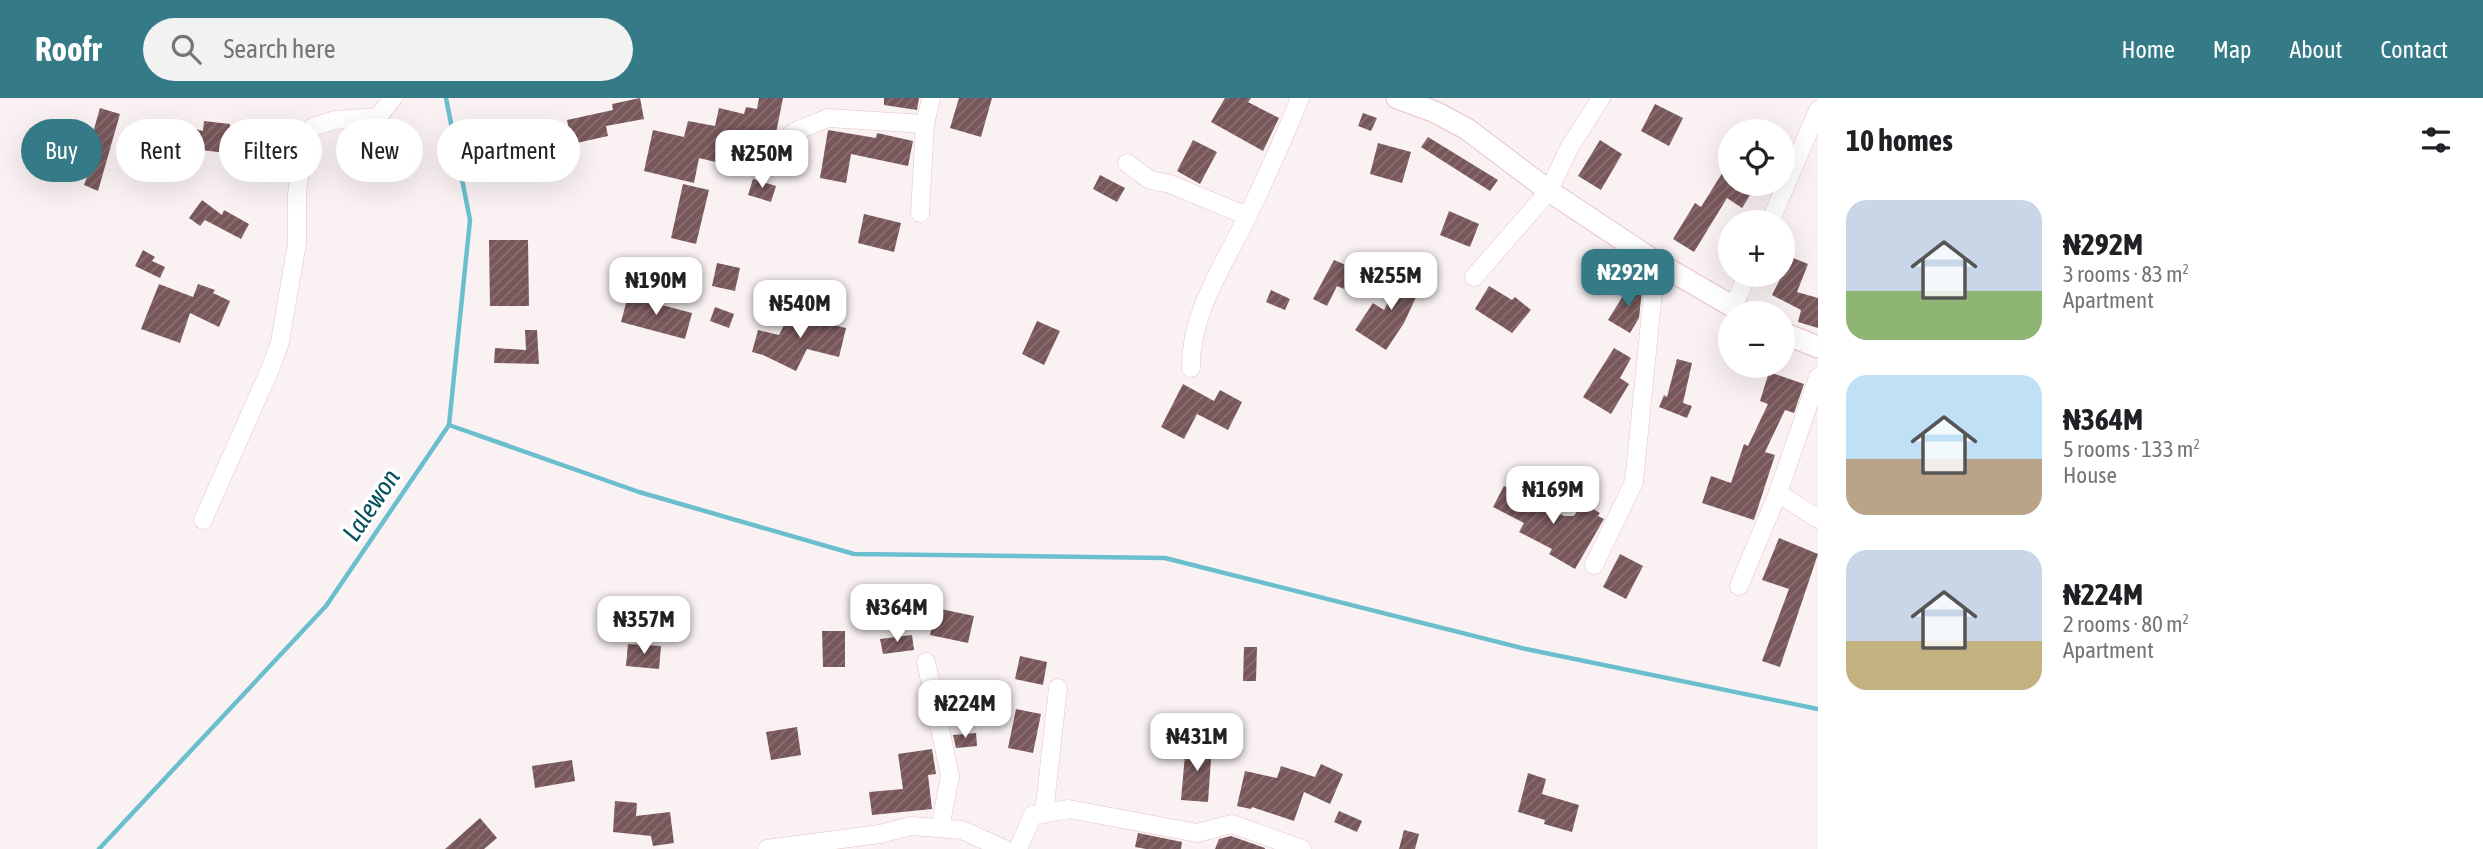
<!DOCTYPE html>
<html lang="en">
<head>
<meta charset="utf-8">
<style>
	:root { --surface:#fff; --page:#f2f2f2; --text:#202124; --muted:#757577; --accent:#357b87 }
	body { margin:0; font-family:"Asap Condensed",sans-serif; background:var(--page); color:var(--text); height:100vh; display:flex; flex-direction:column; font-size:26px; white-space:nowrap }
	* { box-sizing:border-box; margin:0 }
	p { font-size:23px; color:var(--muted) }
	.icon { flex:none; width:38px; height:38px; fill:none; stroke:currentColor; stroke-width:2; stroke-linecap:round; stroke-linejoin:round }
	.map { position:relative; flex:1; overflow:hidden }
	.details { display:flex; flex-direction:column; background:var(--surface); width:665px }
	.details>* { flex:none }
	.hud { position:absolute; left:21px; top:21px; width:665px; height:63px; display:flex; gap:14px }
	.controls { position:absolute; left:1718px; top:21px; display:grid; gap:14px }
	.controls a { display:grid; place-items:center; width:77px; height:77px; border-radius:50%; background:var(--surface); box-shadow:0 7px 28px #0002; font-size:35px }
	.price { position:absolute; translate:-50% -60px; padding:0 16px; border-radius:14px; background:#fff; color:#222; font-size:23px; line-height:46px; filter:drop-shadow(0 2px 4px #0008) }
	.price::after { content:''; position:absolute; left:50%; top:42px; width:21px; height:16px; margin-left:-10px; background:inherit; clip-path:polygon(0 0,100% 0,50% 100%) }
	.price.selected { background:var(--accent); color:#fff }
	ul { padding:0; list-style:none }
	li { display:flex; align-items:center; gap:21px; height:175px; padding:0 28px }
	li span { display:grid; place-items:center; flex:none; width:196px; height:140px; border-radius:21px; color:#555 }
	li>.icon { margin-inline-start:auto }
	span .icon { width:84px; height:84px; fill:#fffc; stroke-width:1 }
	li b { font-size:30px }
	h2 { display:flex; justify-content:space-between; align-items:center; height:84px; padding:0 28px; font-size:30px }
	.tag { padding:0 24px; border-radius:32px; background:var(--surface); box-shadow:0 7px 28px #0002; font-size:24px; line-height:63px }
	.tag.selected { background:var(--accent); color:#fff }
	header { display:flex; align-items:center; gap:42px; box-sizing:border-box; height:98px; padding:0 35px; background:var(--accent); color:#fff }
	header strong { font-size:33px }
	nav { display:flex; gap:38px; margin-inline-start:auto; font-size:24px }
	.search { width:490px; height:63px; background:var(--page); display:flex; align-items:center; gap:18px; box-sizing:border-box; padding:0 24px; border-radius:38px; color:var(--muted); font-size:26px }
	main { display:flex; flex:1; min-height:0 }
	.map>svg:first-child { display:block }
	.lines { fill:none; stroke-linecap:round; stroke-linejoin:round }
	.stream { stroke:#6abecd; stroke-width:4.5 }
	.building { fill:url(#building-hatch) }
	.minor-casing { stroke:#e9c1c5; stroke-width:19 }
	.tertiary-casing { stroke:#e9c1c5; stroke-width:23 }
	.minor { stroke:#fff; stroke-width:18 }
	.tertiary { stroke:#fff; stroke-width:21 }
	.labels { text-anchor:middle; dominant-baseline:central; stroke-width:7; stroke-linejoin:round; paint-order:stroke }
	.water-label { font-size:26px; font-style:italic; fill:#004f5a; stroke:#fff }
</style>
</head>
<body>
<header>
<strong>Roofr</strong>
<div class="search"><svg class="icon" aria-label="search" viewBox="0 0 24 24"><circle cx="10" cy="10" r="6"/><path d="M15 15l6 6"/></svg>Search here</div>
<nav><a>Home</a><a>Map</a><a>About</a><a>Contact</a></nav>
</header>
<main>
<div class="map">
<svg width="1818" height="751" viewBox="0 0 1818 751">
	<defs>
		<pattern id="building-hatch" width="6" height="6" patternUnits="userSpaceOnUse" patternTransform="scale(1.75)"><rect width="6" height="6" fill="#78575a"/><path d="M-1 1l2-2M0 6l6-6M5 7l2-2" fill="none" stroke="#8a7072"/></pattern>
	</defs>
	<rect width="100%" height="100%" fill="#faf2f2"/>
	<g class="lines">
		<g class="stream">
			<path d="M449 327 639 394 854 456 1165 460 1526 551 1818 611"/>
			<path d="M99 751 326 508 449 327 470 122 446 0"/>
		</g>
	</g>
	<g class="building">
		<path d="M640 0 644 21 606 28 608 38 572 46 567 22 613 12 612 6Z"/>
		<path d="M759 0H783L776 35 773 38 761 35 758 53 728 48 724 66 699 60 694 85 644 73 653 32 684 39 688 23 715 28 719 10 744 16 746 9 757 11Z"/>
		<path d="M884 0H919L917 12 884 7Z"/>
		<path d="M959 0H992L981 39 950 30Z"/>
		<path d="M1225 0H1251L1248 4 1279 20 1263 53 1211 24Z"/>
		<path d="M1655 6 1683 20 1669 48 1641 33Z"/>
		<path d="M100 10 120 16 98 93 84 87 93 61 86 59Z"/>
		<path d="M1363 15 1377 20 1371 33 1358 28Z"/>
		<path d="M204 23 230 26 227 55 192 51 186 73 162 66 173 25 203 33Z"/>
		<path d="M828 32 876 40 877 35 913 43 908 68 851 56 846 85 820 80Z"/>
		<path d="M1428 39 1498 82 1490 93 1421 49Z"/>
		<path d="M1193 42 1217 54 1200 86 1177 73Z"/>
		<path d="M1600 42 1622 56 1601 92 1578 78Z"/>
		<path d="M1378 45 1411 54 1402 85 1370 76Z"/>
		<path d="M1731 61V86H1757L1742 110 1727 100 1694 154 1673 141 1695 105 1701 109Z"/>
		<path d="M1100 77 1125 90 1117 104 1093 91Z"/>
		<path d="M753 81 776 88 771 104 748 97Z"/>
		<path d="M683 86 709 92 696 146 671 140Z"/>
		<path d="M202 102 222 117 224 112 249 126 241 141 205 122 200 128 189 120Z"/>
		<path d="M1449 113 1479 126 1470 149 1440 137Z"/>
		<path d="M864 116 901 125 894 154 858 145Z"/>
		<path d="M489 142H528L529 208H490Z"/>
		<path d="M143 152 155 159 152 163 165 169 160 180 135 168Z"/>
		<path d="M1791 159 1808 166 1797 194 1818 200V230L1798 224 1801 212 1772 197Z"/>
		<path d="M1334 162 1353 170 1344 191 1337 188 1327 208 1313 201Z"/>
		<path d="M717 165 740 170 735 193 712 188Z"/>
		<path d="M1405 172 1424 182 1404 225 1386 252 1355 232 1373 205 1384 212Z"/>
		<path d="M1631 185 1642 192 1639 220 1630 235 1608 222Z"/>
		<path d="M159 186 193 199 198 186 215 192 213 195 230 203 219 229 190 215 180 245 141 231Z"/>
		<path d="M1489 188 1512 202 1515 199 1531 212 1512 235 1475 211Z"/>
		<path d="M1271 192 1290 201 1285 212 1266 204Z"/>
		<path d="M628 198 692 215 685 241 621 224Z"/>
		<path d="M715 209 734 216 729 230 710 223Z"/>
		<path d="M793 209 825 225 846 230 839 259 807 251 796 273 763 257 752 254 758 232 779 237Z"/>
		<path d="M1037 223 1060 233 1044 267 1022 256Z"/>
		<path d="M525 232H537L539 266 494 265 495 250 526 252Z"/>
		<path d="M1614 250 1631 260 1620 280 1629 286 1611 316 1583 299Z"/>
		<path d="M1677 261 1692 265 1683 305 1692 308 1687 320 1659 309 1664 297 1667 299Z"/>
		<path d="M1769 274 1804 286 1794 315 1785 312 1765 354 1775 357 1754 422 1702 405 1711 378 1731 385 1744 346 1748 348 1768 306 1760 303Z"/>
		<path d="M1183 286 1214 303 1220 292 1242 304 1228 332 1197 316 1184 341 1161 329Z"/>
		<path d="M1504 388 1564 418H1574L1583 405 1600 415 1598 418 1604 421 1575 471 1549 456 1552 451 1519 434 1524 425 1493 409Z"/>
		<path d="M1779 440 1818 456 1780 569 1762 563 1789 491 1762 482Z"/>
		<path d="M1620 456 1643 468 1626 501 1603 489Z"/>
		<path d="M936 510 974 518 968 545 930 537Z"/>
		<path d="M822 533H845V569H823Z"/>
		<path d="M912 537 914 552 883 556 880 541Z"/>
		<path d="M628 546 661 548 659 571 626 568Z"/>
		<path d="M1244 549H1257L1256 583H1243Z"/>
		<path d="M1020 558 1047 564 1043 587 1015 581Z"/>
		<path d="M946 595H975V607H947Z"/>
		<path d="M1016 611 1041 616 1033 655 1008 650Z"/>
		<path d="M797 629 801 657 771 662 766 634Z"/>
		<path d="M976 635 977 648 956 650 953 637Z"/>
		<path d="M1186 645 1212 647 1208 704 1181 702Z"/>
		<path d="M932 651 936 676 928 677 932 711 872 717 869 694 903 691 898 656Z"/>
		<path d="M572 662 575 683 535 690 532 668Z"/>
		<path d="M1321 666 1343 676 1330 706 1304 694 1294 723 1252 709 1251 711 1237 708 1245 673 1277 680 1281 668 1315 679Z"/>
		<path d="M1528 675 1546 681 1542 696 1579 707 1572 734 1544 726 1545 722 1518 714Z"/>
		<path d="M615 703 637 705 636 718 670 714 674 745 653 748 651 738 613 734Z"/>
		<path d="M1339 713 1362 723 1357 734 1334 724Z"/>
		<path d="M480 720 497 740 484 751H445Z"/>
		<path d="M1404 732 1419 736 1415 751H1399Z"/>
		<path d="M1138 735 1182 744 1181 751H1146L1135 749Z"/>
		<path d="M1231 738 1265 750V751H1215L1219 741Z"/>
	</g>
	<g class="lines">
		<g class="minor-casing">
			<g id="minor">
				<path d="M772 53 796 33 828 20 925 26"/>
				<path d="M1127 65 1150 82 1170 86 1247 118"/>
				<path d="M920 115 925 26 931 0"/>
				<path d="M1770 124 1818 12"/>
				<path d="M1474 179 1549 93 1569 50 1601 0"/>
				<path d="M1734 208 1747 177"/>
				<path d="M1191 270C1190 215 1224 167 1247 119 1266 80 1284 40 1300 0"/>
				<path d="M1778 395 1818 421"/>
				<path d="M203 422 271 269 280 244 297 145V96L303 46 313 29 335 22 378 19 393 0"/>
				<path d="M1594 467 1634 384 1656 164"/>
				<path d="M1739 488 1778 395 1818 279"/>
				<path d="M926 564 950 678 940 730"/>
				<path d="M1044 716 1058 590"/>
				<path d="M767 751 880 736 911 728 962 732 1004 751"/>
				<path d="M1018 751 1033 717 1069 711 1197 735 1232 726 1302 751"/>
			</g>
		</g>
		<g class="tertiary-casing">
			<g id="tertiary">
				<path d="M1397 0 1435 14 1467 31 1549 93 1656 164 1744 215"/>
				<path d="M1783 235 1818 249"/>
			</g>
		</g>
		<use href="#minor" class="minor"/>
		<use href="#tertiary" class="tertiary"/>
	</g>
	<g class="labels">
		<g class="water-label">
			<text transform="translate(371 407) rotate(-56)">Lalewon</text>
		</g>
	</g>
</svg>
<div class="controls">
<a><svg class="icon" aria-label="locate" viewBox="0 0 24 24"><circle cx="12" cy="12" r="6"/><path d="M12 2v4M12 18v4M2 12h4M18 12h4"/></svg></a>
<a>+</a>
<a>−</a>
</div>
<b class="price" style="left:762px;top:92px">₦250M</b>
<b class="price selected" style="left:1628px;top:211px">₦292M</b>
<b class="price" style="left:1391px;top:214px">₦255M</b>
<b class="price" style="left:656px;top:219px">₦190M</b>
<b class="price" style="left:800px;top:242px">₦540M</b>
<b class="price" style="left:1553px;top:428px">₦169M</b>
<b class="price" style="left:897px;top:546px">₦364M</b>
<b class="price" style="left:644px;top:558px">₦357M</b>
<b class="price" style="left:965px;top:642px">₦224M</b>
<b class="price" style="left:1197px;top:675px">₦431M</b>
<div class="hud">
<a class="tag selected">Buy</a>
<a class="tag">Rent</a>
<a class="tag">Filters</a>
<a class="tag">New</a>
<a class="tag">Apartment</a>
</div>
</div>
<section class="details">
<h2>10 homes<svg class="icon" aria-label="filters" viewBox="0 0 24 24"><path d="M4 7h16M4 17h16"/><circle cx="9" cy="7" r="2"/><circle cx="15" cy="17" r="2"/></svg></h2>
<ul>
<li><span style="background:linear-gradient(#c9d6e8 65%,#8fb573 0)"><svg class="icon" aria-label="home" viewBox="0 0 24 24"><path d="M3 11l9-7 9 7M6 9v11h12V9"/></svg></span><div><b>₦292M</b><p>3 rooms · 83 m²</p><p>Apartment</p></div></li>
<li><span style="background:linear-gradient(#bfe0f5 60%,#b9a48a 0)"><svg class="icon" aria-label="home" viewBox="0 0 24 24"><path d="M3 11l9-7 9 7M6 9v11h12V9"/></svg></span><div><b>₦364M</b><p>5 rooms · 133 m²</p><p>House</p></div></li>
<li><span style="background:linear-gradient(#c9d6e8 65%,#c2b280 0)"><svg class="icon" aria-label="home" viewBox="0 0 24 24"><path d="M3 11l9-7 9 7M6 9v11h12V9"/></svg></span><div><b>₦224M</b><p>2 rooms · 80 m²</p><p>Apartment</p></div></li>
</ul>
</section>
</main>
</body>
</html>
